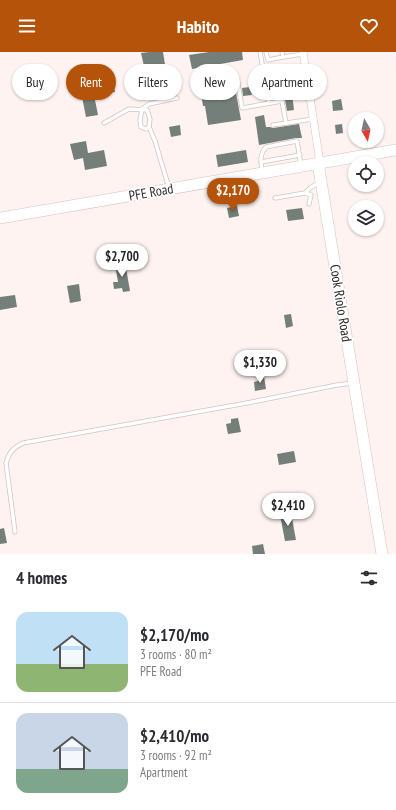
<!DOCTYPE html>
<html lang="en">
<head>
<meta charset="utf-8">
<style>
	:root { --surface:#fff; --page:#f2f2f3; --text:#2b2b33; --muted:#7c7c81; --line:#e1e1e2; --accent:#b45309 }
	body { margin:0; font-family:"PT Sans Narrow",sans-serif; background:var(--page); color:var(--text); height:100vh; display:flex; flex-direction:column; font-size:15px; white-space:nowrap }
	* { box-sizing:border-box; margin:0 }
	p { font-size:13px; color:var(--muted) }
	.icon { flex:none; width:22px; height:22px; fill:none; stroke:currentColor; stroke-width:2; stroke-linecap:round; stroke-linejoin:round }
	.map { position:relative; height:502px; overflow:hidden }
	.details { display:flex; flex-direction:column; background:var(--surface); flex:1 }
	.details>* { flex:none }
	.hud { position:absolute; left:12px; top:12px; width:372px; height:36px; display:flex; gap:8px }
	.needle { width:26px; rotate:171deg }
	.controls { position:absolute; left:348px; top:60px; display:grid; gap:8px }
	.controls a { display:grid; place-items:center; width:36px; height:36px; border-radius:50%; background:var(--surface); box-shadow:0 1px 3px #0004; font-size:20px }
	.price { position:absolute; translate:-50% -34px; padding:0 9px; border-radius:14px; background:#fff; color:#222; font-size:13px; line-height:26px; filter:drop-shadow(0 1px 2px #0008) }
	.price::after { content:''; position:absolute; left:50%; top:24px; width:12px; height:9px; margin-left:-6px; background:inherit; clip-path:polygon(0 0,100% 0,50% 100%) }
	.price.on { background:var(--accent); color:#fff }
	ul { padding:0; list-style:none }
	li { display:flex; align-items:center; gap:12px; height:100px; padding:0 16px }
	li+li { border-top:1px solid var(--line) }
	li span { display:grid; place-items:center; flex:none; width:112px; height:80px; border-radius:12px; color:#555 }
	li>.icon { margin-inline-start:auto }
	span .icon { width:48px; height:48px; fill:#fffc; stroke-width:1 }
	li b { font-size:17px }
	h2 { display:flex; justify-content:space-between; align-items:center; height:48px; padding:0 16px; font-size:17px }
	.pill { padding:0 14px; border-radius:18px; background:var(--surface); box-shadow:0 1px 3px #0004; font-size:14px; line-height:36px }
	.pill.on { background:var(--accent); color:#fff }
	header { display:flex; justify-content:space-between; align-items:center; height:52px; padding:0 16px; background:var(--accent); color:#fff; font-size:18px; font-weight:800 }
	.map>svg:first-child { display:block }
	.building { fill:#757f79 }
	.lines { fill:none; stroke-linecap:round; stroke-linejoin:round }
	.lane-casing { stroke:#d1c4c1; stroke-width:5 }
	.street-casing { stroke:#d1c4c1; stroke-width:8 }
	.secondary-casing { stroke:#d1c4c1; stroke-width:12 }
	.lane { stroke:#fff; stroke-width:3.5 }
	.street { stroke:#fff; stroke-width:7 }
	.secondary { stroke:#fff; stroke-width:11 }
	.labels { text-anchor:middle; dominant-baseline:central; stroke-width:3.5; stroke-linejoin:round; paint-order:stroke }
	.street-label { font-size:14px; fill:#312c2b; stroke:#fff }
</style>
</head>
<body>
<header><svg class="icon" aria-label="menu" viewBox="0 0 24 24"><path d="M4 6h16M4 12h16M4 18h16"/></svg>Habito<svg class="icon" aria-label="heart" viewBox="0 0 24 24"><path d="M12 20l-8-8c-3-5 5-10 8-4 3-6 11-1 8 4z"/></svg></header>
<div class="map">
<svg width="396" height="502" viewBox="0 0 396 502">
	<rect width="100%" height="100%" fill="#fef3f0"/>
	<g class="building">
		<path d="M149 0H163L166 19 146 23 141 1Z"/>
		<path d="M209 0H242L243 8 192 17 189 3Z"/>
		<path d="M112 25 115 40 94 43 98 63 86 65 82 45 79 46 76 31Z"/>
		<path d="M235 35 241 68 208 73 205 54H203L201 41Z"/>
		<path d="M250 35 252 43 243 44 242 36Z"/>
		<path d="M292 41 294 58 287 59 284 42Z"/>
		<path d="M341 47 343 58 333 59 332 49Z"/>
		<path d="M264 63 266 75H270L273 76 299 72 302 86H296L259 93 255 65Z"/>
		<path d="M342 72 343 81 336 82 335 73Z"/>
		<path d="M180 73 181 83 171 85 169 75Z"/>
		<path d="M86 89 88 101 104 98 107 114 85 118 83 106 74 108 70 92Z"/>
		<path d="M246 98 248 110 218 115 216 103Z"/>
		<path d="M237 154 239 164 229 166 227 156Z"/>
		<path d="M302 156 304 167 288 169 286 158Z"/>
		<path d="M125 210 130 239 123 240 122 236 114 237 113 230H118L115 212Z"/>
		<path d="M79 232 81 249 70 251 67 234Z"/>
		<path d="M15 243 17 255 0 258V245Z"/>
		<path d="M291 262 293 274 286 276 284 263Z"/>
		<path d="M264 324 266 337 255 339 254 330 258 329V325Z"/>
		<path d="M238 366 241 380 228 382 226 372 231 371V367Z"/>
		<path d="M294 399 296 410 279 413 277 402Z"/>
		<path d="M291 461 296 488 285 489 280 463Z"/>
		<path d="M4 476 7 491 0 492V477Z"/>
		<path d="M263 492 265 502H253L252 494Z"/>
	</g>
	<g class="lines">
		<g class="lane-casing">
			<g id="lane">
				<path d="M260 0 269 51"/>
				<path d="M266 0 268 8 283 5 282 0"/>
				<path d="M283 5 303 2"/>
				<path d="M237 26 242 56 282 49 286 71"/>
				<path d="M104 71 129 57 147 58 150 67 149 75 155 89 169 136"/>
				<path d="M273 73 313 67"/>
				<path d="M149 75 146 77 141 75 140 68 142 57 149 52 177 46"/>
				<path d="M261 110 300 103"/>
				<path d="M262 119C261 108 259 103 266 95L297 89 301 113"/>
				<path d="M305 141 311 143 309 152"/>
				<path d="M275 146 305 141 310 136 318 131"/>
				<path d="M15 480 6 411C10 399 12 397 23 391L247 351 337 333 353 331"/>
			</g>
		</g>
		<g class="street-casing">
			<path id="street" d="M303 0 319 104 318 111"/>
		</g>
		<g class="secondary-casing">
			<g id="secondary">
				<path d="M318 111 382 502"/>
				<path d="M0 166 396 98"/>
			</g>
		</g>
		<use href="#lane" class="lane"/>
		<use href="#street" class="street"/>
		<use href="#secondary" class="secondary"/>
	</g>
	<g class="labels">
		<g class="street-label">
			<text transform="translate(151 140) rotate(-10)">PFE Road</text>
			<text transform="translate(341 251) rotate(81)">Cook Riolo Road</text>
		</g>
	</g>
</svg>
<div class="controls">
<a><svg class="needle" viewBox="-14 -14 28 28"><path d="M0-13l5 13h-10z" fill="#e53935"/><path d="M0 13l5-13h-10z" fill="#7c7c81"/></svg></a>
<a><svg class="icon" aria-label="locate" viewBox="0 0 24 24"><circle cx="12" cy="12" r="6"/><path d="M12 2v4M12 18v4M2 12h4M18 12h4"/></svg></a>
<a><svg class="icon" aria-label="layers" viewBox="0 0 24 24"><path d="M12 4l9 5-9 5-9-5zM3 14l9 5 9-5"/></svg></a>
</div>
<b class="price on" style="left:233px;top:160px">$2,170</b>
<b class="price" style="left:122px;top:226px">$2,700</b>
<b class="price" style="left:260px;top:332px">$1,330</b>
<b class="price" style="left:288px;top:475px">$2,410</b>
<div class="hud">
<a class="pill">Buy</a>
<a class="pill on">Rent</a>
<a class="pill">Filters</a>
<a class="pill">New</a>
<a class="pill">Apartment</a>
</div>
</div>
<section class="details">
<h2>4 homes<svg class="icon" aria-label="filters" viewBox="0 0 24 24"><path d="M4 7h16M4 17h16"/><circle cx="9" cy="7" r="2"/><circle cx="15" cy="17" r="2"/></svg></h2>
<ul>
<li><span style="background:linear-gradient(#bfe0f5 65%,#8fb573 0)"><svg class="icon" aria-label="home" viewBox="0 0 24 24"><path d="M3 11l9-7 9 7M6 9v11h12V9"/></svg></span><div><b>$2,170/mo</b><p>3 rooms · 80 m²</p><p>PFE Road</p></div></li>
<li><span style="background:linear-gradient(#c9d6e8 70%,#7fa58c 0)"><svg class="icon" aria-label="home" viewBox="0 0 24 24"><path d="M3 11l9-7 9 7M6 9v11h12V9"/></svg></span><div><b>$2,410/mo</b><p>3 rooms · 92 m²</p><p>Apartment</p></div></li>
</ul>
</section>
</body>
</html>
